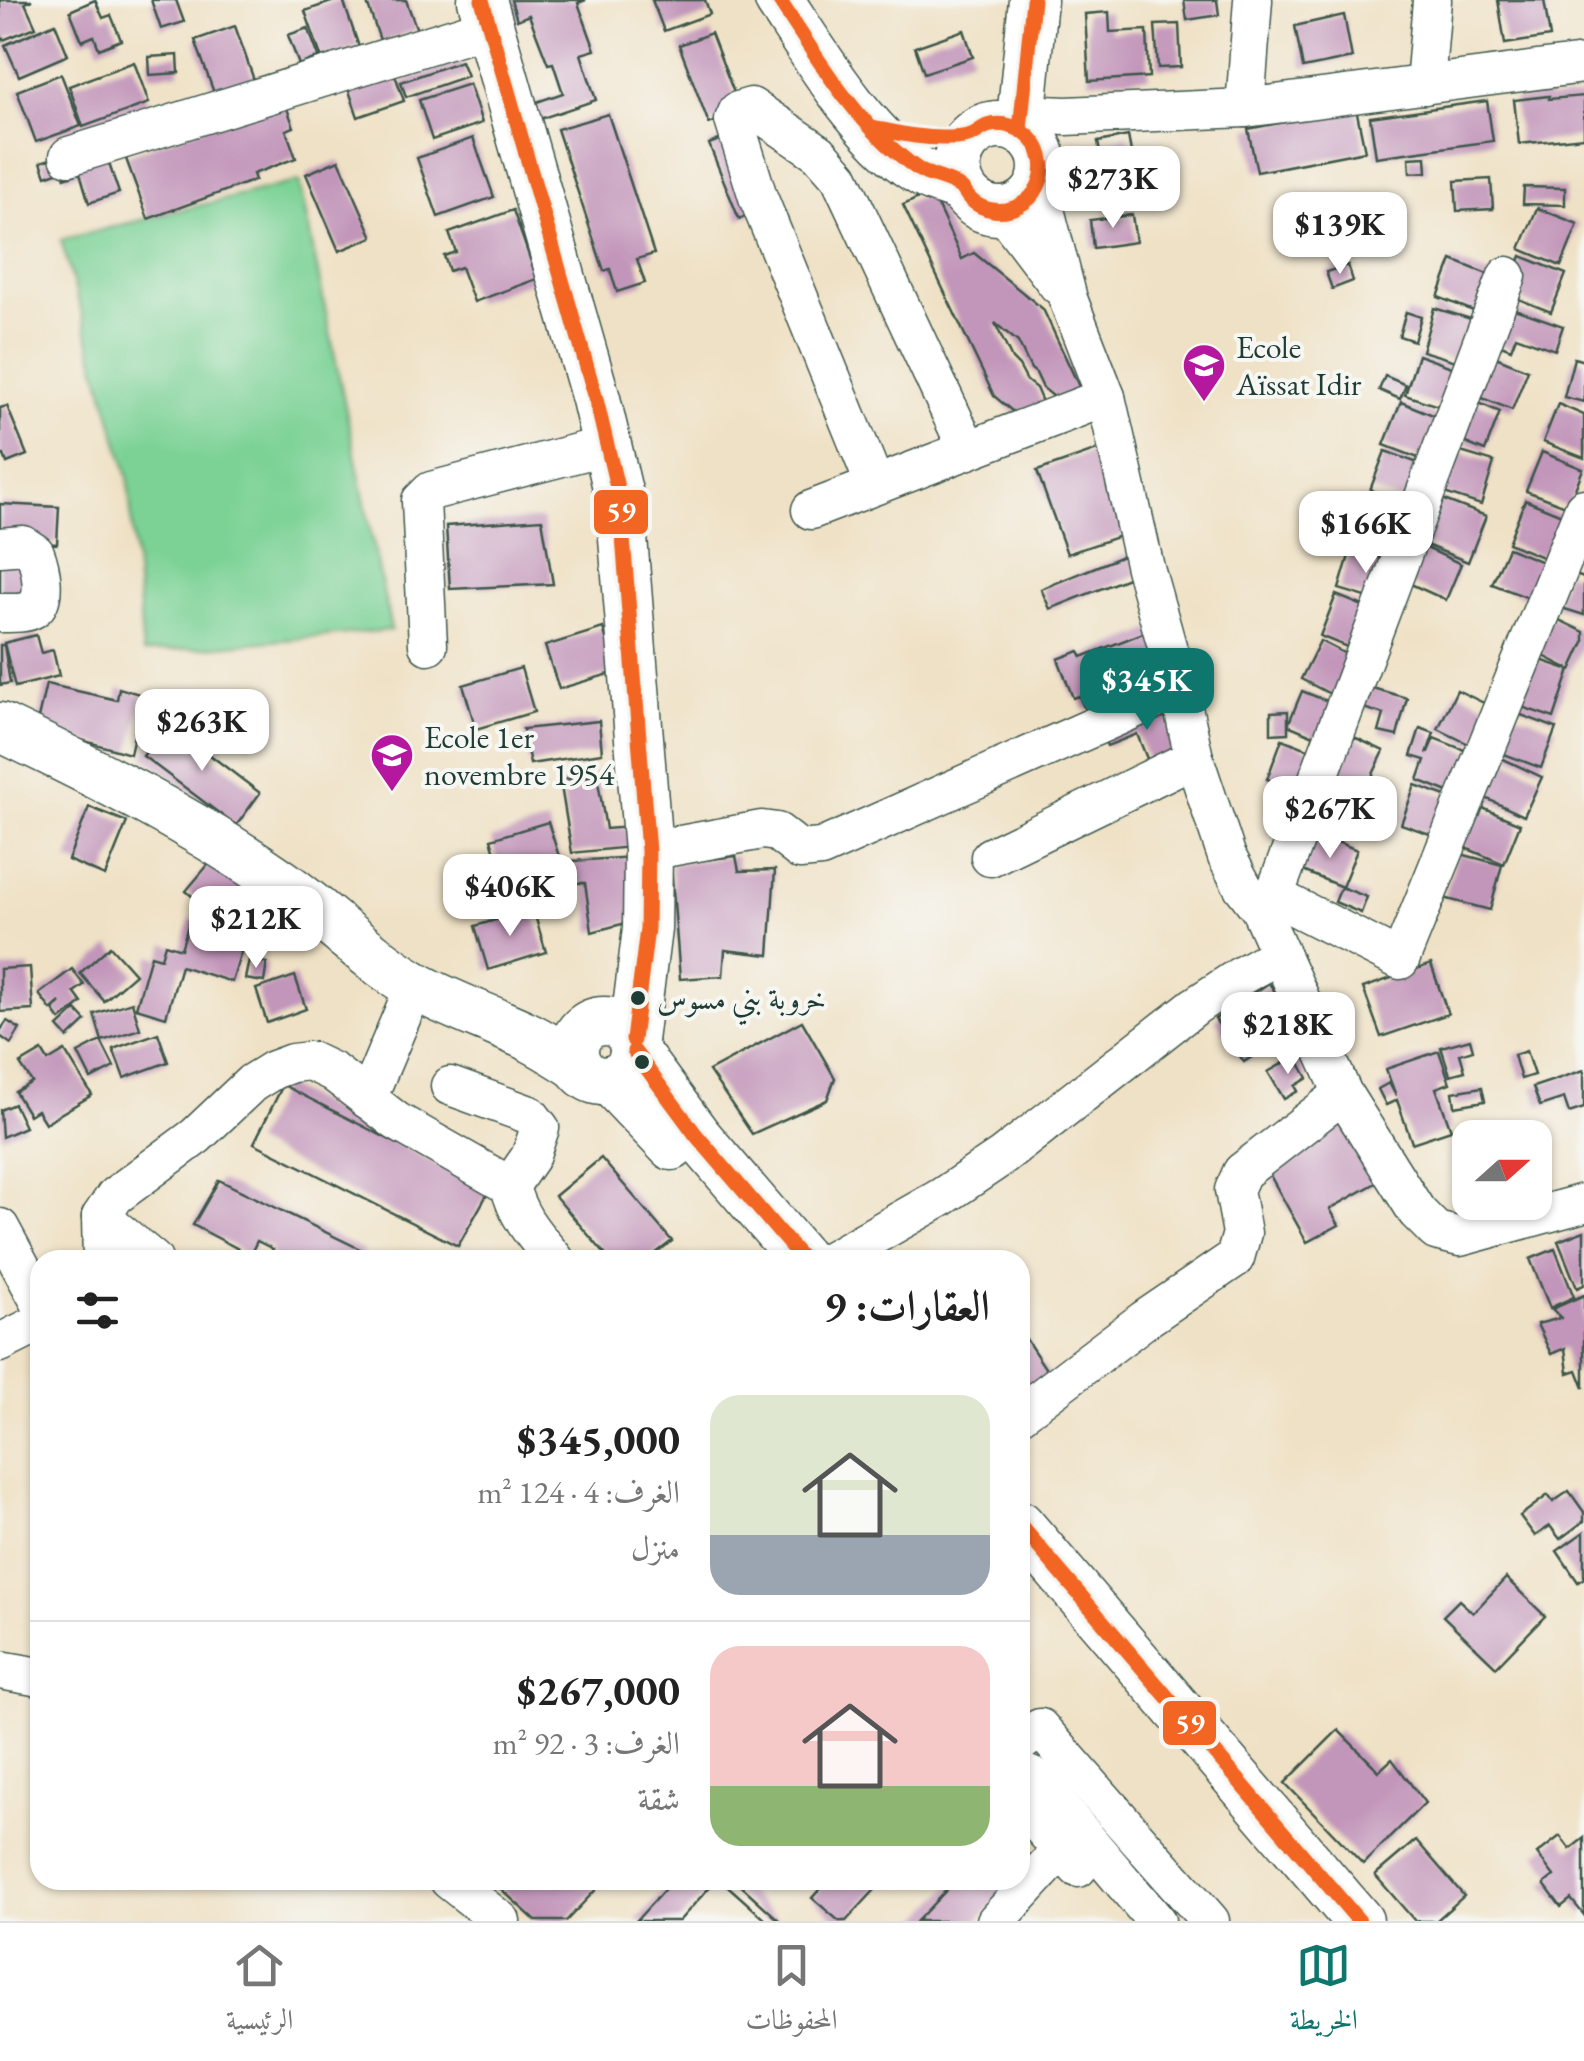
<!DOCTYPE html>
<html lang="ar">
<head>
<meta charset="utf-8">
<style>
	:root { --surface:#fff; --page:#f6f6f6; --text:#222; --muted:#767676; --line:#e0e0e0; --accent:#0f766e }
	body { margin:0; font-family:"EB Garamond",Amiri,serif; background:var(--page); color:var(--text); direction:rtl; height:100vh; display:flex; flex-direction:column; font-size:38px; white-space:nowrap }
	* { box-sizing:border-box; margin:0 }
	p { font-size:32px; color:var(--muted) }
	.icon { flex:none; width:55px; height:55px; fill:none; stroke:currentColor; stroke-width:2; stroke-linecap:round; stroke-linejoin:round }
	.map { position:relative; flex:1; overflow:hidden; direction:ltr }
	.drawer { position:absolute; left:30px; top:1250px; width:1000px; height:640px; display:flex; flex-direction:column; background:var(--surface); border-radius:30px; box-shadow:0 2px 8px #0004; direction:rtl }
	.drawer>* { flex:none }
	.needle { width:65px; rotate:69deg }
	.tools { position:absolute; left:1452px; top:1120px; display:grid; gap:20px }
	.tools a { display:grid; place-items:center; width:100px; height:100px; border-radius:20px; background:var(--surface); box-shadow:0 2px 8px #0004; font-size:50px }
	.price { position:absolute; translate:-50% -85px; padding:0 22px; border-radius:20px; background:#fff; color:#222; font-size:32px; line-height:65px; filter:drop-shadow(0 2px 5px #0008) }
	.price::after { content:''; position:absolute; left:50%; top:60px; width:30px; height:22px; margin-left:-15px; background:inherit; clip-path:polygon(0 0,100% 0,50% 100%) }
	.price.on { background:var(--accent); color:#fff }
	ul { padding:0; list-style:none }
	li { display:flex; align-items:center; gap:30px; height:250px; padding:0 40px }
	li+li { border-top:2px solid var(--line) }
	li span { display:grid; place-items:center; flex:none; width:280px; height:200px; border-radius:30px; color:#555 }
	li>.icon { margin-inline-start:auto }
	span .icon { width:120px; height:120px; fill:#fffc; stroke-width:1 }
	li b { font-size:42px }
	h2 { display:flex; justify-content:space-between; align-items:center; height:120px; padding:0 40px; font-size:42px }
	.tab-bar { display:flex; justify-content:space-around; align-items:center; height:140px; border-top:2px solid var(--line); background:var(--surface); font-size:28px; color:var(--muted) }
	.tab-bar a { display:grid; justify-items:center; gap:5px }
	.tab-bar .on { color:var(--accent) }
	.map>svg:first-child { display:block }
	.green { fill:#7cd295; stroke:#4e8864; stroke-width:2.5 }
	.building { fill:#c296ba }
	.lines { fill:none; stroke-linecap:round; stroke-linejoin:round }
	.minor-casing { stroke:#3e564a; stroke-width:41 }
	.major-casing { stroke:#3e564a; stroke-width:51 }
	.minor { stroke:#fff; stroke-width:38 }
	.major { stroke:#fff; stroke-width:48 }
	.bus-1-casing { stroke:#f6f6f2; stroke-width:22 }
	.bus-1 { stroke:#f26522; stroke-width:15 }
	.bus-dot { fill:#1f3d34; stroke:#f6f6f2; stroke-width:4 }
	.labels { text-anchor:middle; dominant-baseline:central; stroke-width:8; stroke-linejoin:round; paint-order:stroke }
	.bus-label { font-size:30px; fill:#1f3d34; stroke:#f6f6f2; text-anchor:start }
	.poi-label { font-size:32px; fill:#1f3d34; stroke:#f6f6f2; text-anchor:start }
	.line-badge { stroke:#f6f6f2; stroke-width:4 }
	.badge-label { font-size:28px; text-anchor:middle; font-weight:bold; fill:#fff }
</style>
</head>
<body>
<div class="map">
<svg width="1584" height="1921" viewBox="0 0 1584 1921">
	<rect width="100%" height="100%" fill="#f6f6f2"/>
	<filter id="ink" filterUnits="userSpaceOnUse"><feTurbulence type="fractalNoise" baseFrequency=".01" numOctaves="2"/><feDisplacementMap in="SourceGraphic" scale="20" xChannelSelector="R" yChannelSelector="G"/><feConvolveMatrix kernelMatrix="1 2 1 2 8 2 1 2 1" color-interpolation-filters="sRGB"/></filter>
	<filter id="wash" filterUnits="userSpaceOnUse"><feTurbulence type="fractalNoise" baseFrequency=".0048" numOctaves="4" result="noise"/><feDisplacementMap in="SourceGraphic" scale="40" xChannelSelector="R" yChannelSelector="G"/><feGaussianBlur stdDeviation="2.25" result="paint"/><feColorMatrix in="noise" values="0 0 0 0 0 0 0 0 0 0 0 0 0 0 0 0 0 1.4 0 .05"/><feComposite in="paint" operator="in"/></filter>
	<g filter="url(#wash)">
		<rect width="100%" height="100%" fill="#efe1c5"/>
		<path class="green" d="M299 181 391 630 143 653 128 477 61 240Z"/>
		<g id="blocks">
			<g class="building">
				<path d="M0 0H32L25 3 36 27 3 40 0 32Z"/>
				<path d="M95 0 103 18 111 15 121 40 99 49 94 36 82 41 70 11Z"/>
				<path d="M151 0H176L184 22 161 29Z"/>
				<path d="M337 0H343L359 47 322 59 305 11Z"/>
				<path d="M366 0H406L417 30 381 43Z"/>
				<path d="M511 0H586L578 3 595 50 581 54 596 100 537 120 531 104 563 93 553 63 548 64 529 15 517 20Z"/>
				<path d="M652 0H705L710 14 664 31Z"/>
				<path d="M1184 0H1217L1219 15 1187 20Z"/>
				<path d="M1498 0H1544L1550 37 1505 44Z"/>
				<path d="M1109 12 1110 32 1147 30 1149 77 1089 81 1085 14Z"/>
				<path d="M1344 15 1352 58 1303 68 1295 26Z"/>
				<path d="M55 23 68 55 19 76 5 45Z"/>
				<path d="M1179 24 1181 67 1158 68 1155 25Z"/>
				<path d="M235 26 254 80 214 93 195 40Z"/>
				<path d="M308 28 319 57 299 65 288 35Z"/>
				<path d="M964 30 973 57 924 73 915 47Z"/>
				<path d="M711 33 746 124 720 120 709 124 679 45Z"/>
				<path d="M178 55 179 73 150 75 149 57Z"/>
				<path d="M390 60 404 101 358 117 344 76Z"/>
				<path d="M461 61 467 76 406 97 401 82Z"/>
				<path d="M134 62 149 103 83 127 69 86Z"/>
				<path d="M61 74 81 126 36 142 17 91Z"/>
				<path d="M469 84 482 123 432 140 419 100Z"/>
				<path d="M1549 96V99L1584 96V137L1519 144 1514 100Z"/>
				<path d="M283 98 294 127 286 130 296 158 253 174 255 180 148 219 125 156Z"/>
				<path d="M1487 101 1493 141 1376 157 1370 117Z"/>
				<path d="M1356 108 1365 151 1257 172 1248 129Z"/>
				<path d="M608 114 654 254 637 259 645 283 617 292 610 269 604 271 557 129Z"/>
				<path d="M737 133 766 208 739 219 709 144Z"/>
				<path d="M1128 136 1132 157 1160 151 1168 187 1090 202 1085 174 1103 170 1098 142Z"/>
				<path d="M473 138 494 197 438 217 417 158Z"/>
				<path d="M105 152 119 193 89 203 80 173 65 178 63 170 46 176 41 162 59 156Z"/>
				<path d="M1426 157 1427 172 1410 173 1409 158Z"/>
				<path d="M339 160 373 237 339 251 306 174Z"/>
				<path d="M1491 179 1493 209 1457 211 1455 181Z"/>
				<path d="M1524 187 1565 188V205L1523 204Z"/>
				<path d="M925 195 937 205 962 259 974 253 1043 309 1082 393 1057 405 1053 396 1043 388 1036 373 1031 369 1018 342 995 323 1012 359 1019 366 1027 381 1036 388 1046 411 1024 421 994 396 903 205Z"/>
				<path d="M1537 208 1578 224 1561 266 1520 249Z"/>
				<path d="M513 210 537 279 474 302 461 267 449 271 444 256 456 252 449 233Z"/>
				<path d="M1132 215 1136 242 1093 248 1090 220Z"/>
				<path d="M1521 256 1566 274 1551 312 1506 294Z"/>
				<path d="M1452 260 1495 277 1481 314 1438 297Z"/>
				<path d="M1348 265 1353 281 1332 289 1326 272Z"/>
				<path d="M1503 305 1563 326 1555 350 1516 336 1511 349 1491 341Z"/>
				<path d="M1434 308 1478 321 1466 364 1422 351Z"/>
				<path d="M1406 312 1421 317 1414 341 1399 336Z"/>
				<path d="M1488 354 1528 370 1512 410 1472 394Z"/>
				<path d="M1418 355 1460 370 1447 409 1405 395Z"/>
				<path d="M1574 358 1584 361V402L1564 397Z"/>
				<path d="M1385 376 1406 385 1400 399 1379 390Z"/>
				<path d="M1472 400 1500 412 1485 451 1456 439Z"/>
				<path d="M1401 402 1443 419 1426 461 1384 445Z"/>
				<path d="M1558 404 1584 415V458L1543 442Z"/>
				<path d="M7 406 27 455 7 463 4 455 0 456V408Z"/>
				<path d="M1103 448 1132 532 1067 554 1037 471Z"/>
				<path d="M1451 449 1494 462 1481 505 1438 491Z"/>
				<path d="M1385 451 1426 466 1411 505 1370 490Z"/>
				<path d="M1542 452 1583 469 1568 507 1526 491Z"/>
				<path d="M1439 498 1486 516 1468 562 1421 543Z"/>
				<path d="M1525 500 1564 516 1547 559 1508 543Z"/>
				<path d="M1364 501 1409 511 1400 551 1355 541Z"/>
				<path d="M0 504 59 507 57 544 0 540Z"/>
				<path d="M542 519 553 584 450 589 446 526Z"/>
				<path d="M1420 545 1461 564 1446 600 1404 581Z"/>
				<path d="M1508 548 1545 563 1531 599 1492 584Z"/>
				<path d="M1351 549 1394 562 1382 602 1339 589Z"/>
				<path d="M1130 553 1138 574 1050 609 1041 589Z"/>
				<path d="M21 554 27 602 0 604V556Z"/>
				<path d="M1566 572 1584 578V615L1555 606Z"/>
				<path d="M1336 595 1378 612 1362 653 1320 636Z"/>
				<path d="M1551 616 1584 632V642L1571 670 1534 651Z"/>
				<path d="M603 628 616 672 559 689 545 646Z"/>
				<path d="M1153 629 1172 677 1085 710 1079 696 1073 698 1058 659 1079 651 1082 657Z"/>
				<path d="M36 635 41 653 53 650 59 676 15 687 4 643Z"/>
				<path d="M1320 641 1361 662 1342 700 1301 679Z"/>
				<path d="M0 645H4L10 683 0 685Z"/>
				<path d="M1532 657 1570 670 1554 718 1516 705Z"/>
				<path d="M521 668 534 712 476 729 463 685Z"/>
				<path d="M46 684 117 700 119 688 143 695 130 754 36 727Z"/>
				<path d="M1369 687 1407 698 1397 736 1379 732 1384 714 1363 708Z"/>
				<path d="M1457 690 1492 707 1473 746 1438 729Z"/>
				<path d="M1302 691 1342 707 1328 742 1288 725V733L1271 734V712L1288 711V725Z"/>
				<path d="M1173 708 1190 749 1150 766 1137 734 1107 746 1095 718Z"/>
				<path d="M1513 712 1556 728 1541 768 1499 752Z"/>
				<path d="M599 721 602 753 530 764 523 729Z"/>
				<path d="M168 723 260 793 236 826 143 756Z"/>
				<path d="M1420 728 1434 733 1427 754 1434 738 1477 755 1461 797 1418 780 1425 760 1411 756Z"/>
				<path d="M1354 737 1384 751 1367 787 1337 773Z"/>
				<path d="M1282 739 1326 756 1311 796 1267 779Z"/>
				<path d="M1499 757 1542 777 1524 816 1481 796Z"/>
				<path d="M597 775 606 829 629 827 631 847 572 853 560 780Z"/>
				<path d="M1415 785 1455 799 1441 838 1401 824Z"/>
				<path d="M1332 787 1364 797 1354 830 1323 821Z"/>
				<path d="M1478 806 1520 824 1504 864 1461 846Z"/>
				<path d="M89 807 127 822 105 876 68 860Z"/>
				<path d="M548 822 562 866 504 883 491 839Z"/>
				<path d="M1318 834 1357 850 1342 887 1303 871Z"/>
				<path d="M1457 853 1502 865 1490 910 1444 898Z"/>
				<path d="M736 856 739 871 775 870 769 955 725 950 723 976 680 979 671 864Z"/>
				<path d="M634 857 637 920 592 932 585 883H575L573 861Z"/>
				<path d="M213 859 245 887 218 918 186 891Z"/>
				<path d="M1341 887 1367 897 1361 913 1335 902Z"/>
				<path d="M533 909 546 952 488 970 475 926Z"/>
				<path d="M190 919 246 935 232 982 181 966 166 1017 136 1008 151 955 161 958 165 944 181 949Z"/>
				<path d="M110 946 135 974 104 1001 80 973Z"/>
				<path d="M249 960 267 963 264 982 245 979Z"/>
				<path d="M1431 964 1448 1014 1381 1037 1363 988Z"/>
				<path d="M30 967 33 1010 0 1012V969Z"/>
				<path d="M72 969 84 985 74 992 82 1003 60 1020 53 1010 60 1002 51 1010 39 994Z"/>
				<path d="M295 976 306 1009 267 1023 256 989Z"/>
				<path d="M1269 983 1298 1026 1244 1062 1215 1019Z"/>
				<path d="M132 1002 140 1029 102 1041 94 1014Z"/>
				<path d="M76 1010 86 1021 68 1038 58 1027Z"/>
				<path d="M7 1021 20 1029 11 1044 0 1036V1031Z"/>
				<path d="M802 1021 835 1078 827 1100 752 1134 709 1071Z"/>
				<path d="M158 1033 168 1062 124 1078 113 1049Z"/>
				<path d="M1470 1039 1473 1050 1460 1054 1465 1071 1450 1075 1441 1047Z"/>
				<path d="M101 1041 114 1067 91 1079 78 1053Z"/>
				<path d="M42 1051 48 1061 65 1051 92 1095 45 1123 37 1110 29 1115 15 1092 32 1082 20 1064Z"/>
				<path d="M1439 1051 1450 1083 1436 1088 1451 1130 1412 1143 1397 1100 1386 1105 1378 1089 1389 1083 1396 1096 1386 1069Z"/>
				<path d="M1526 1051 1534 1075 1521 1079 1514 1055Z"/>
				<path d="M1296 1056 1308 1078 1295 1086 1298 1091 1284 1099 1268 1072Z"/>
				<path d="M1584 1070V1108L1569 1113 1564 1098 1540 1106 1533 1087Z"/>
				<path d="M283 1085 489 1191 458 1246 254 1143Z"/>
				<path d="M1482 1087 1485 1101 1455 1106 1453 1092Z"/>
				<path d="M14 1104 25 1127 2 1137 0 1110Z"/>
				<path d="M1343 1113 1381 1180 1330 1209 1339 1225 1307 1242 1261 1159Z"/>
				<path d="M601 1158 672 1241 647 1260H610L555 1196Z"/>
				<path d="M219 1180 364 1251 359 1260H268L273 1249 257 1241 250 1255 193 1225Z"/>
				<path d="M1584 1231V1285L1577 1288 1558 1241Z"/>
				<path d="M1555 1249 1574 1297 1550 1308 1530 1259Z"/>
				<path d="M1584 1295V1388L1577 1370 1568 1373 1565 1348 1551 1354 1537 1324 1561 1318 1552 1309Z"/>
				<path d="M1020 1330 1053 1380 1020 1407Z"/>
				<path d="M1569 1491 1584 1512V1521L1560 1539 1550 1526 1535 1536 1520 1516 1548 1495 1553 1502Z"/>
				<path d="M1584 1532V1578L1578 1582 1557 1551Z"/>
				<path d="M1506 1578 1545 1616 1496 1667 1443 1616 1459 1600 1473 1613Z"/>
				<path d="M1338 1730 1379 1771 1392 1759 1425 1803 1363 1864 1285 1783Z"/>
				<path d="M1560 1836 1570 1849 1584 1838V1915L1571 1899 1561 1907 1544 1884 1554 1876 1537 1854Z"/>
				<path d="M1416 1840 1464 1896 1436 1921H1415L1375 1875Z"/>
				<path d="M491 1880H520L524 1885 529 1880 540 1882 605 1880 566 1921H536Z"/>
				<path d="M673 1880H716L679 1921H636Z"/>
				<path d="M721 1880H735L780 1921H767Z"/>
				<path d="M828 1880H884L846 1921H839L812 1898Z"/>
				<path d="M956 1880H1016L978 1921H917Z"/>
			</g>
		</g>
	</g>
	<g filter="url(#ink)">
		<use href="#blocks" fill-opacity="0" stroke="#3e564a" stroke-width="2.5"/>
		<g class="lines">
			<g class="minor-casing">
				<g id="minor">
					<path d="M1425 85 1432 0"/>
					<path d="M1245 108 1253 0"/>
					<path d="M1022 114 1066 116 1245 108 1584 64"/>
					<path d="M69 156 490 26"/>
					<path d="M1039 186 1068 299 1106 397 1145 568 1179 689 1194 758 1227 857 1243 887 1260 909 1343 1094 1417 1212 1436 1231 1460 1237 1584 1203"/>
					<path d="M1002 211 1058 285"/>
					<path d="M875 485 758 197 734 120 738 111 751 107 819 153 840 177 968 450"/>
					<path d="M811 510 1106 397"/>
					<path d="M0 547 23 545 35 553C40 566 48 599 33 609 25 614 10 613 0 613"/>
					<path d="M428 645 421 501 431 491 608 445"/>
					<path d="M648 851 762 830 777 832 800 850 821 848 1179 689"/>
					<path d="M990 857 1194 758"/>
					<path d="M1274 896 1400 960 1584 508"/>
					<path d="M1260 909 1274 896 1507 276"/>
					<path d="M450 1086 530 1115 540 1128 530 1157 510 1186"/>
					<path d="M367 1099 415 985"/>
					<path d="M101 1217 153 1260"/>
					<path d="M0 1228 40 1302"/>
					<path d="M102 1260 101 1217 115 1196 196 1136 252 1083 273 1070 292 1063 310 1061 333 1072 396 1121 510 1186C517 1217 536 1237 555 1260"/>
					<path d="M831 1260 942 1197 1003 1156 1195 1006 1239 977 1279 954"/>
					<path d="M0 1343 40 1323"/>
					<path d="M1020 1414 1144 1320 1235 1258 1242 1233 1234 1190 1242 1172 1343 1094"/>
					<path d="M0 1670 40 1677"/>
					<path d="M1020 1743 1040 1728 1210 1921"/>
					<path d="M1020 1772 1035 1778 1156 1921"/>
					<path d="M1020 1803 1078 1868"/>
					<path d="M449 1880 501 1921"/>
					<path d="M996 1921 1062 1849"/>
				</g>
			</g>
			<g class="major-casing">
				<g id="major">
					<path d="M482 0 596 399 620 500 648 851 647 929 633 1040"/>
					<path d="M779 0C815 54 867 143 925 174 936 180 949 183 962 188"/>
					<circle cx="1000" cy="168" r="43"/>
					<path d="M1020 130 1033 0"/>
					<path d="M0 727C96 773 194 822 281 883 326 915 365 956 414 985 449 1005 489 1018 525 1035 544 1044 561 1055 578 1066"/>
					<circle cx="604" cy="1051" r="30"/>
					<path d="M634 1051 696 1135 803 1260"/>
					<path d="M609 1080 672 1146"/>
					<path d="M1020 1525 1359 1921"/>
				</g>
			</g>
			<use href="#minor" class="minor"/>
			<use href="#major" class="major"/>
			<g class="bus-1-casing">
				<g id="bus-1">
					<path d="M482 0 596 399 620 500 648 851 647 929 633 1040"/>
					<path d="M779 0C815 54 849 114 901 156 908 162 916 169 925 173 937 178 951 180 961 188 967 193 965 194 970 199 983 212 1005 214 1020 205 1036 197 1045 178 1042 160 1038 137 1014 121 991 125 983 126 979 132 971 135 964 138 956 138 948 138 922 139 898 133 873 128"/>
					<path d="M1020 130 1033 0"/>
					<path d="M634 1051 696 1135 803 1260"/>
					<path d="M1020 1525 1359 1921"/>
				</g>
			</g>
			<use href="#bus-1" class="bus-1"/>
		</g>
	</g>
	<defs>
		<g id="school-pin" transform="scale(2.25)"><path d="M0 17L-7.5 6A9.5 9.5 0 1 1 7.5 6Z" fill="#b5179e" stroke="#f6f6f2"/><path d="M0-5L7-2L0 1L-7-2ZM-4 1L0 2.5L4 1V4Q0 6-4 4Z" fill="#fff"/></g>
	</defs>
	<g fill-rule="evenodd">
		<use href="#school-pin" x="1204" y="365"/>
		<use href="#school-pin" x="392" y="755"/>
	</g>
	<g class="bus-dot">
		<circle cx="638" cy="998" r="9"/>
		<circle cx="642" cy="1062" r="9"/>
	</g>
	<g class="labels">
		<g class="bus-label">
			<text x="657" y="998">خروبة بني مسوس</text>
		</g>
		<g class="poi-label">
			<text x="1236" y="347">Ecole<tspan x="1236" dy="37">Aïssat Idir</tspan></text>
			<text x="424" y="737">Ecole 1er<tspan x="424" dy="37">novembre 1954</tspan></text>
		</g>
	</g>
	<g class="line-badge">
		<rect x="592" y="488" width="58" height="48" rx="10" fill="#f26522"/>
		<rect x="1161" y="1699" width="57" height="48" rx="10" fill="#f26522"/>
	</g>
	<g class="badge-label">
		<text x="621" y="521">59</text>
		<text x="1190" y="1733">59</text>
	</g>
</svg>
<div class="tools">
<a><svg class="needle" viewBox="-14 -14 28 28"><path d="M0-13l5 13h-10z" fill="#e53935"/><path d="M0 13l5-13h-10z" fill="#767676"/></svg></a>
</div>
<b class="price" style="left:1113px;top:231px">$273K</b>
<b class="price" style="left:1340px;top:277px">$139K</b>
<b class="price" style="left:1366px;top:576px">$166K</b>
<b class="price on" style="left:1147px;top:733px">$345K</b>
<b class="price" style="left:202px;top:774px">$263K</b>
<b class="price" style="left:1330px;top:861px">$267K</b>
<b class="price" style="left:510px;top:939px">$406K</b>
<b class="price" style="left:256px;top:971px">$212K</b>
<b class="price" style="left:1288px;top:1077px">$218K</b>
<section class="drawer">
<h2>العقارات: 9<svg class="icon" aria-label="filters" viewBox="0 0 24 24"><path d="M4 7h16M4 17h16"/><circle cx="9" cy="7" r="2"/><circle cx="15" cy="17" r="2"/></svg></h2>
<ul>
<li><span style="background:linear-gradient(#dfe7d0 70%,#9aa5b1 0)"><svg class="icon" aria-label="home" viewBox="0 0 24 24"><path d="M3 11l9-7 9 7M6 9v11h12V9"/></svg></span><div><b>$345,000</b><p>الغرف: 4 · 124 m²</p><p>منزل</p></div></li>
<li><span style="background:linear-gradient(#f6c9c9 70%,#8fb573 0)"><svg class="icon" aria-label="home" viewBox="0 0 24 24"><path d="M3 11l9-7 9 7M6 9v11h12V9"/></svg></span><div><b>$267,000</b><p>الغرف: 3 · 92 m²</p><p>شقة</p></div></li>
</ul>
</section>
</div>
<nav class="tab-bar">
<a class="on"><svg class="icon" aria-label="map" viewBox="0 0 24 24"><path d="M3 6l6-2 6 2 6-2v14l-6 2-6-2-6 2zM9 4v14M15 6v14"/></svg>الخريطة</a>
<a><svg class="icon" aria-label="saved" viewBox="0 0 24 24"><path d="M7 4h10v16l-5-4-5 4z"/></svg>المحفوظات</a>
<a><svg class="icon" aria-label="home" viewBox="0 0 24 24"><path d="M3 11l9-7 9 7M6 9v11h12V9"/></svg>الرئيسية</a>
</nav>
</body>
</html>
